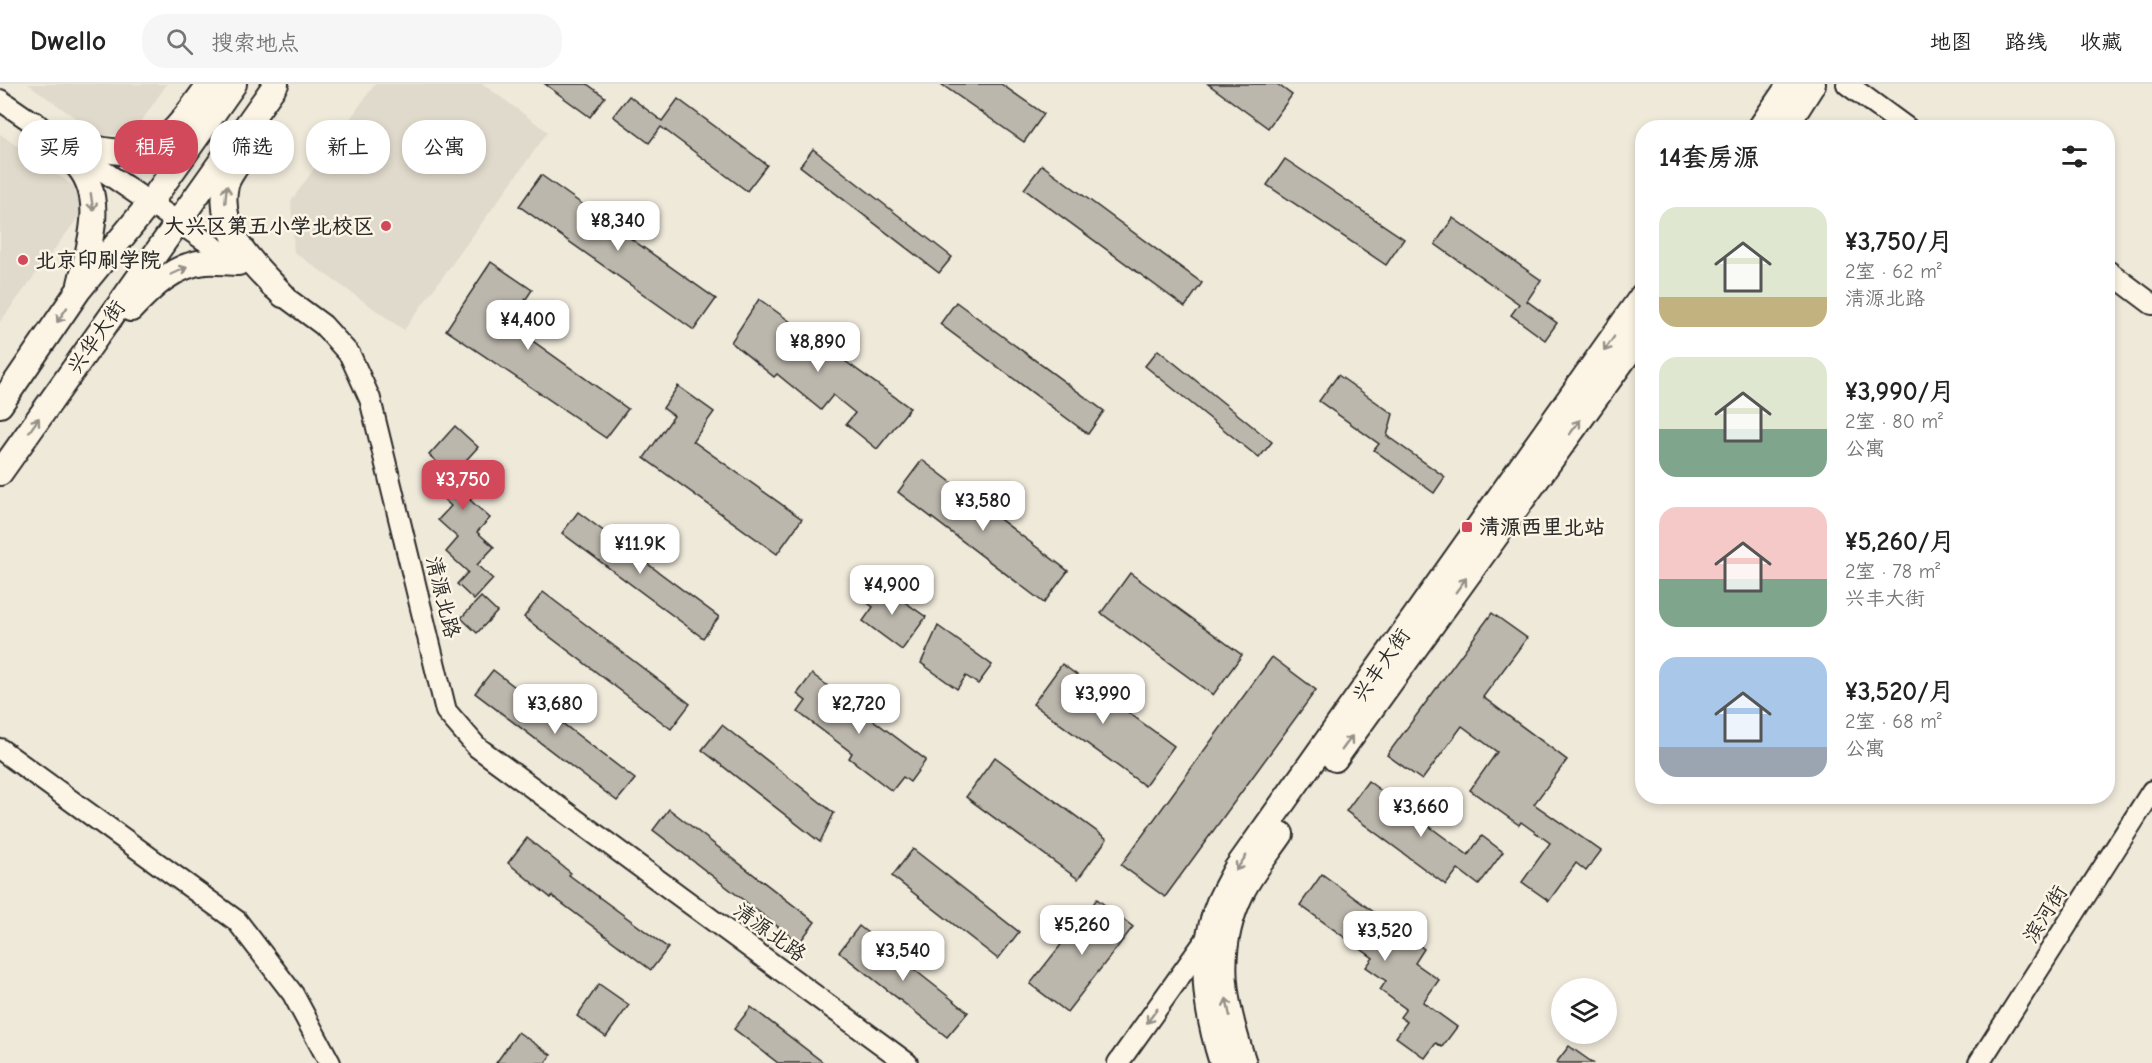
<!DOCTYPE html>
<html lang="zh">
<head>
<meta charset="utf-8">
<style>
	:root { --surface:#fff; --page:#f6f6f6; --text:#222; --muted:#767676; --line:#e0e0e0; --accent:#d1495b }
	body { margin:0; font-family:"Comic Neue","LXGW WenKai TC",sans-serif; background:var(--page); color:var(--text); height:100vh; display:flex; flex-direction:column; font-size:22px; white-space:nowrap }
	* { box-sizing:border-box; margin:0 }
	p { font-size:20px; color:var(--muted) }
	.icon { flex:none; width:33px; height:33px; fill:none; stroke:currentColor; stroke-width:2; stroke-linecap:round; stroke-linejoin:round }
	.map { position:relative; flex:1; overflow:hidden }
	.details { position:absolute; left:1635px; top:36px; width:480px; height:684px; display:flex; flex-direction:column; background:var(--surface); border-radius:24px; box-shadow:0 3px 9px #0003 }
	.details>* { flex:none }
	.guide { position:absolute; left:18px; top:36px; width:570px; height:54px; display:flex; gap:12px }
	.fabs { position:absolute; left:1551px; top:894px; display:grid; gap:12px }
	.fabs a { display:grid; place-items:center; width:66px; height:66px; border-radius:50%; background:var(--surface); box-shadow:0 3px 9px #0003; font-size:30px }
	.price { position:absolute; translate:-50% -51px; padding:0 14px; border-radius:12px; background:#fff; color:#222; font-size:20px; line-height:39px; filter:drop-shadow(0 2px 3px #0008) }
	.price::after { content:''; position:absolute; left:50%; top:36px; width:18px; height:14px; margin-left:-9px; background:inherit; clip-path:polygon(0 0,100% 0,50% 100%) }
	.price.selected { background:var(--accent); color:#fff }
	ul { padding:0; list-style:none }
	li { display:flex; align-items:center; gap:18px; height:150px; padding:0 24px }
	li span { display:grid; place-items:center; flex:none; width:168px; height:120px; border-radius:18px; color:#555 }
	li>.icon { margin-inline-start:auto }
	span .icon { width:72px; height:72px; fill:#fffc; stroke-width:1 }
	li b { font-size:26px }
	h2 { display:flex; justify-content:space-between; align-items:center; height:72px; padding:0 24px; font-size:26px }
	.chip { padding:0 21px; border-radius:24px; background:var(--surface); box-shadow:0 3px 9px #0003; font-size:21px; line-height:54px }
	.chip.selected { background:var(--accent); color:#fff }
	header { display:flex; align-items:center; gap:36px; box-sizing:border-box; height:84px; padding:0 30px; background:var(--surface); border-bottom:2px solid var(--line) }
	header strong { font-size:28px }
	nav { display:flex; gap:33px; margin-inline-start:auto; font-size:21px }
	.search { width:420px; height:54px; background:var(--page); display:flex; align-items:center; gap:15px; box-sizing:border-box; padding:0 21px; border-radius:24px; color:var(--muted); font-size:22px }
	.map>svg:first-child { display:block }
	.built { fill:#e0dacc }
	.building { fill:#bcb7ac; stroke:#2b2b2b; stroke-width:1.5 }
	.lines { fill:none; stroke-linecap:round; stroke-linejoin:round }
	.minor-casing { stroke:#2b2b2b; stroke-width:24 }
	.major-casing { stroke:#2b2b2b; stroke-width:28 }
	.minor { stroke:#fcf5e5; stroke-width:20 }
	.major { stroke:#fcf5e5; stroke-width:24 }
	.oneway { stroke:#949088 }
	.poi-dot { fill:#d1495b; stroke:#fcf5e5; stroke-width:2 }
	.labels { text-anchor:middle; dominant-baseline:central; stroke-width:5; stroke-linejoin:round; paint-order:stroke }
	.poi-label { font-size:21px; font-weight:bold; fill:#2b2b2b; stroke:#fcf5e5; text-anchor:start }
	.street-label { font-size:21px; fill:#2b2b2b; stroke:#fcf5e5 }
</style>
</head>
<body>
<header>
<strong>Dwello</strong>
<div class="search"><svg class="icon" aria-label="search" viewBox="0 0 24 24"><circle cx="10" cy="10" r="6"/><path d="M15 15l6 6"/></svg>搜索地点</div>
<nav><a>地图</a><a>路线</a><a>收藏</a></nav>
</header>
<div class="map">
<svg width="2152" height="979" viewBox="0 0 2152 979">
	<rect width="100%" height="100%" fill="#efe9da"/>
	<filter id="ink" filterUnits="userSpaceOnUse"><feTurbulence type="fractalNoise" baseFrequency=".0167" numOctaves="2"/><feDisplacementMap in="SourceGraphic" scale="12" xChannelSelector="R" yChannelSelector="G"/><feConvolveMatrix kernelMatrix="1 2 1 2 8 2 1 2 1" color-interpolation-filters="sRGB"/></filter>
	<g filter="url(#ink)">
		<g class="built">
			<path d="M28 0H167L132 51H99Z"/>
			<path d="M375 0H483L548 48 404 246 294 168 291 117Z"/>
			<path d="M0 50 92 115 0 238Z"/>
		</g>
		<g class="building">
			<path d="M545 0H587L605 13 590 33Z"/>
			<path d="M941 0H1001L1044 30 1024 58Z"/>
			<path d="M1208 0H1277L1292 11 1268 44Z"/>
			<path d="M629 12 662 37 678 15 767 81 747 107 661 43 649 59 613 32Z"/>
			<path d="M813 65 952 173 939 189 800 82Z"/>
			<path d="M1285 75 1404 155 1386 181 1267 101Z"/>
			<path d="M1042 81 1202 199 1185 223 1024 105Z"/>
			<path d="M541 91 716 215 694 246 519 122Z"/>
			<path d="M1453 134 1541 196 1527 217 1557 239 1545 256 1511 231 1519 220 1435 160Z"/>
			<path d="M491 178 532 206 509 240 628 325 606 354 446 246Z"/>
			<path d="M759 215 910 324 877 365 846 340 855 329 833 311 821 326 777 290 774 293 731 258Z"/>
			<path d="M956 218 1104 327 1088 350 940 240Z"/>
			<path d="M1158 266 1272 358 1259 374 1145 282Z"/>
			<path d="M1338 291 1393 330 1387 352 1445 393 1434 409 1374 366 1379 360 1319 317Z"/>
			<path d="M678 302 714 328 693 357 802 435 777 470 644 374 674 332 663 324Z"/>
			<path d="M455 342 478 363 459 384 481 404 470 416 490 434 477 448 494 463 477 481 493 495 474 516 457 500 468 488 446 468 458 454 438 436 451 422 434 406 449 389 429 371Z"/>
			<path d="M922 376 1068 487 1044 519 898 408Z"/>
			<path d="M578 428 719 533 703 554 562 449Z"/>
			<path d="M1130 489 1242 571 1213 611 1101 529Z"/>
			<path d="M875 497 926 533 902 566 863 537 873 523 862 515Z"/>
			<path d="M543 508 690 620 671 645 524 533Z"/>
			<path d="M481 513 497 528 477 549 461 534Z"/>
			<path d="M1492 529 1527 554 1483 613 1567 676 1534 720 1601 767 1586 787 1576 779 1549 817 1522 798 1550 759 1521 738 1519 741 1470 706 1497 668 1462 642 1422 696 1387 671Z"/>
			<path d="M938 542 992 581 978 600 966 592 957 605 921 579Z"/>
			<path d="M1272 573 1316 606 1165 813 1121 781Z"/>
			<path d="M1062 580 1174 662 1145 702 1033 620Z"/>
			<path d="M493 586 635 695 617 717 475 609Z"/>
			<path d="M812 590 926 676 910 698 903 693 892 707 849 674 852 669 798 628 806 617 797 610Z"/>
			<path d="M722 641 834 729 820 758 702 666Z"/>
			<path d="M995 673 1107 755 1078 795 966 713Z"/>
			<path d="M1368 697 1468 771 1482 752 1503 768 1479 801 1458 785 1446 801 1346 727Z"/>
			<path d="M669 725 815 838 799 859 653 746Z"/>
			<path d="M527 754 571 789 569 791 668 864 651 886 552 812 551 814 508 779Z"/>
			<path d="M913 765 1019 848 998 875 892 792Z"/>
			<path d="M1322 790 1424 865 1415 879 1439 896 1423 918 1457 943 1442 963 1436 959 1425 974 1396 953 1407 938 1400 933 1406 925 1380 906 1386 897 1366 883 1373 874 1300 821Z"/>
			<path d="M1097 815 1133 843 1067 928 1030 900Z"/>
			<path d="M859 842 968 928 947 953 839 868Z"/>
			<path d="M599 900 629 921 606 953 577 932Z"/>
			<path d="M751 923 824 979H778L734 945Z"/>
			<path d="M518 948 551 971 545 979H496Z"/>
			<path d="M1569 962 1593 979H1556Z"/>
		</g>
		<g class="lines">
			<g class="minor-casing">
				<g id="minor">
					<path d="M1847 0 1907 44"/>
					<path d="M0 16 239 180"/>
					<path d="M2108 187 2152 220"/>
					<path d="M270 202 323 241 350 271 370 315 446 627 477 663 907 979"/>
					<path d="M0 665 237 837 293 910 330 979"/>
					<path d="M1118 979 1210 850"/>
					<path d="M1979 979 2152 707"/>
				</g>
			</g>
			<g class="major-casing">
				<g id="major">
					<path d="M34 40C49 54 65 67 78 82 106 115 89 163 80 200"/>
					<path d="M1760 44 1790 0"/>
					<path d="M1785 44 1813 0"/>
					<path d="M59 56C83 61 127 75 150 64 176 52 193 21 210 0"/>
					<path d="M248 66C241 76 229 90 226 101 216 148 254 181 283 211"/>
					<path d="M131 225C152 203 174 181 205 178 216 177 227 179 238 179"/>
					<path d="M0 321 78 207 150 119 234 0"/>
					<path d="M0 389 276 0"/>
					<path d="M1335 675 1642 250"/>
					<path d="M1222 979C1205 925 1197 873 1219 818 1224 807 1230 796 1236 785L1642 212"/>
					<path d="M1244 979C1224 920 1213 867 1242 808 1252 788 1268 769 1281 750"/>
				</g>
			</g>
			<use href="#minor" class="minor"/>
			<use href="#major" class="major"/>
		</g>
		<defs><path id="oneway-shaft" d="M-6 0H5M1.5-3L5.5 0L1.5 3" fill="none" stroke-width="1.6" stroke-linecap="round" stroke-linejoin="round" transform="scale(1.5)"/></defs>
		<g class="oneway">
			<use href="#oneway-shaft" transform="translate(226 110) rotate(-85)"/>
			<use href="#oneway-shaft" transform="translate(92 118) rotate(82)"/>
			<use href="#oneway-shaft" transform="translate(179 187) rotate(-24)"/>
			<use href="#oneway-shaft" transform="translate(62 231) rotate(124)"/>
			<use href="#oneway-shaft" transform="translate(1609 260) rotate(125)"/>
			<use href="#oneway-shaft" transform="translate(34 341) rotate(-55)"/>
			<use href="#oneway-shaft" transform="translate(1575 343) rotate(-54)"/>
			<use href="#oneway-shaft" transform="translate(1461 501) rotate(-54)"/>
			<use href="#oneway-shaft" transform="translate(1347 659) rotate(-54)"/>
			<use href="#oneway-shaft" transform="translate(1241 779) rotate(125)"/>
			<use href="#oneway-shaft" transform="translate(1228 923) rotate(-102)"/>
			<use href="#oneway-shaft" transform="translate(1152 932) rotate(126)"/>
		</g>
	</g>
	<g class="poi-dot">
		<circle cx="386" cy="142" r="6"/>
		<circle cx="23" cy="176" r="6"/>
		<rect x="1461" y="437" width="12" height="12" rx="3"/>
	</g>
	<g class="labels">
		<g class="poi-label">
			<text x="374" y="142" text-anchor="end">大兴区第五小学北校区</text>
			<text x="35" y="176">北京印刷学院</text>
			<text x="1479" y="443">清源西里北站</text>
		</g>
		<g class="street-label">
			<text transform="translate(96 253) rotate(-55)">兴华大街</text>
			<text transform="translate(443 513) rotate(76)">清源北路</text>
			<text transform="translate(1381 581) rotate(-55)">兴丰大街</text>
			<text transform="translate(2045 830) rotate(-58)">滨河街</text>
			<text transform="translate(770 848) rotate(36)">清源北路</text>
		</g>
	</g>
</svg>
<div class="fabs">
<a><svg class="icon" aria-label="layers" viewBox="0 0 24 24"><path d="M12 4l9 5-9 5-9-5zM3 14l9 5 9-5"/></svg></a>
</div>
<b class="price" style="left:618px;top:168px">¥8,340</b>
<b class="price" style="left:528px;top:267px">¥4,400</b>
<b class="price" style="left:818px;top:289px">¥8,890</b>
<b class="price selected" style="left:463px;top:427px">¥3,750</b>
<b class="price" style="left:983px;top:448px">¥3,580</b>
<b class="price" style="left:640px;top:491px">¥11.9K</b>
<b class="price" style="left:892px;top:532px">¥4,900</b>
<b class="price" style="left:1103px;top:641px">¥3,990</b>
<b class="price" style="left:555px;top:651px">¥3,680</b>
<b class="price" style="left:859px;top:651px">¥2,720</b>
<b class="price" style="left:1421px;top:754px">¥3,660</b>
<b class="price" style="left:1082px;top:872px">¥5,260</b>
<b class="price" style="left:1385px;top:878px">¥3,520</b>
<b class="price" style="left:903px;top:898px">¥3,540</b>
<div class="guide">
<a class="chip">买房</a>
<a class="chip selected">租房</a>
<a class="chip">筛选</a>
<a class="chip">新上</a>
<a class="chip">公寓</a>
</div>
<section class="details">
<h2>14套房源<svg class="icon" aria-label="filters" viewBox="0 0 24 24"><path d="M4 7h16M4 17h16"/><circle cx="9" cy="7" r="2"/><circle cx="15" cy="17" r="2"/></svg></h2>
<ul>
<li><span style="background:linear-gradient(#dfe7d0 75%,#c2b280 0)"><svg class="icon" aria-label="home" viewBox="0 0 24 24"><path d="M3 11l9-7 9 7M6 9v11h12V9"/></svg></span><div><b>¥3,750/月</b><p>2室 · 62 m²</p><p>清源北路</p></div></li>
<li><span style="background:linear-gradient(#dfe7d0 60%,#7fa58c 0)"><svg class="icon" aria-label="home" viewBox="0 0 24 24"><path d="M3 11l9-7 9 7M6 9v11h12V9"/></svg></span><div><b>¥3,990/月</b><p>2室 · 80 m²</p><p>公寓</p></div></li>
<li><span style="background:linear-gradient(#f6c9c9 60%,#7fa58c 0)"><svg class="icon" aria-label="home" viewBox="0 0 24 24"><path d="M3 11l9-7 9 7M6 9v11h12V9"/></svg></span><div><b>¥5,260/月</b><p>2室 · 78 m²</p><p>兴丰大街</p></div></li>
<li><span style="background:linear-gradient(#a9c7e8 75%,#9aa5b1 0)"><svg class="icon" aria-label="home" viewBox="0 0 24 24"><path d="M3 11l9-7 9 7M6 9v11h12V9"/></svg></span><div><b>¥3,520/月</b><p>2室 · 68 m²</p><p>公寓</p></div></li>
</ul>
</section>
</div>
</body>
</html>
